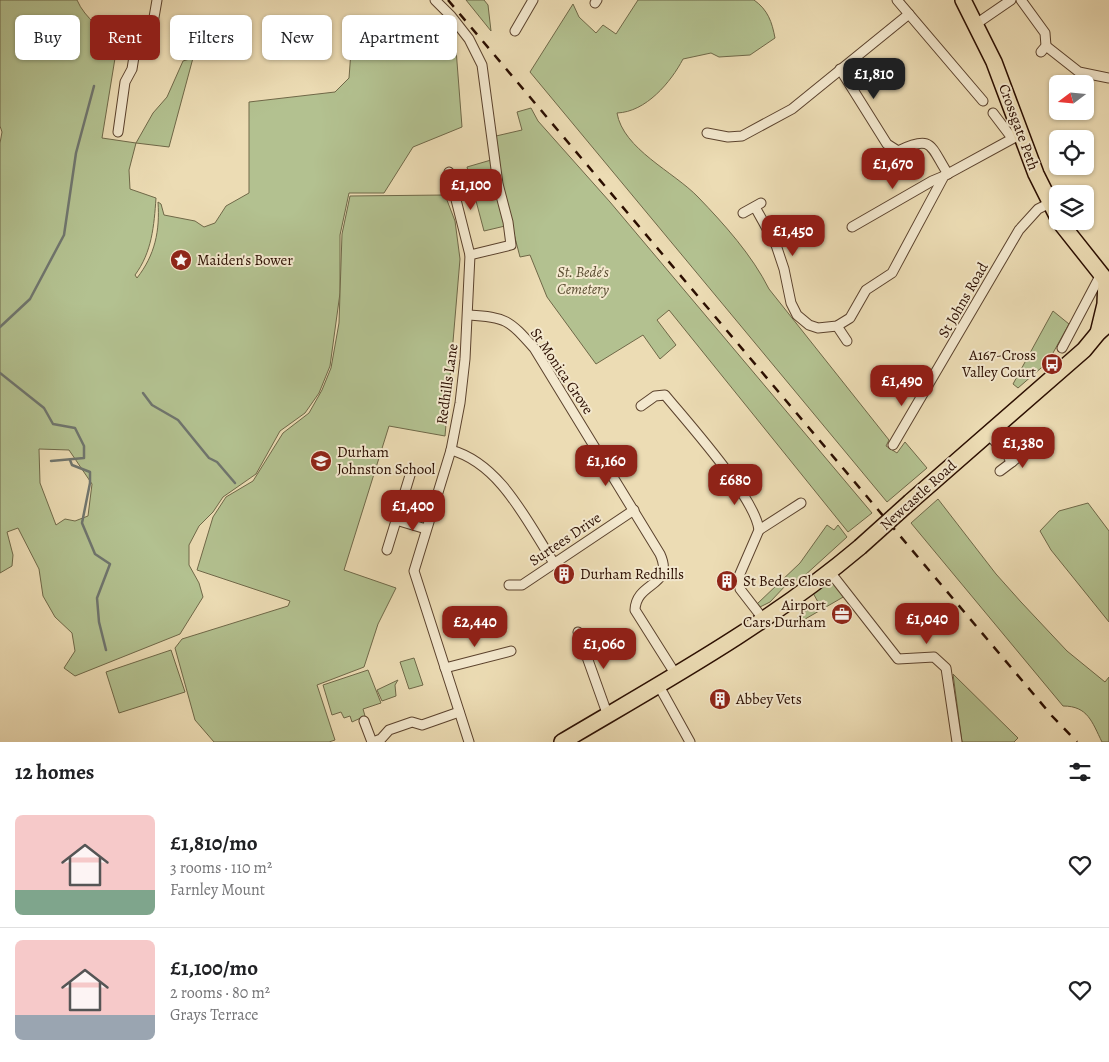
<!DOCTYPE html>
<html lang="en">
<head>
<meta charset="utf-8">
<style>
	:root { --surface:#fff; --page:#f6f6f6; --text:#202124; --muted:#757577; --line:#e0e0e0; --accent:#8f2418 }
	body { margin:0; font-family:Alegreya,serif; background:var(--page); color:var(--text); height:100vh; display:flex; flex-direction:column; font-size:19px; white-space:nowrap }
	* { box-sizing:border-box; margin:0 }
	p { font-size:16px; color:var(--muted) }
	.icon { flex:none; width:28px; height:28px; fill:none; stroke:currentColor; stroke-width:2; stroke-linecap:round; stroke-linejoin:round }
	.map { position:relative; height:742px; overflow:hidden }
	.side { display:flex; flex-direction:column; background:var(--surface); flex:1 }
	.side>* { flex:none }
	.hud { position:absolute; left:15px; top:15px; width:500px; height:45px; display:flex; gap:10px }
	.needle { width:32px; rotate:254deg }
	.buttons { position:absolute; left:1049px; top:75px; display:grid; gap:10px }
	.buttons a { display:grid; place-items:center; width:45px; height:45px; border-radius:8px; background:var(--surface); box-shadow:0 1px 4px #0004; font-size:25px }
	.price { position:absolute; translate:-50% -42px; padding:0 11px; border-radius:10px; background:var(--accent); color:#fff; font-size:16px; line-height:32px; filter:drop-shadow(0 1px 2px #0008) }
	.price::after { content:''; position:absolute; left:50%; top:30px; width:15px; height:11px; margin-left:-8px; background:inherit; clip-path:polygon(0 0,100% 0,50% 100%) }
	.price.on { background:#222; color:#fff }
	ul { padding:0; list-style:none }
	li { display:flex; align-items:center; gap:15px; height:125px; padding:0 15px }
	li+li { border-top:1px solid var(--line) }
	li span { display:grid; place-items:center; flex:none; width:140px; height:100px; border-radius:8px; color:#555 }
	li>.icon { margin-inline-start:auto }
	span .icon { width:60px; height:60px; fill:#fffc; stroke-width:1 }
	li b { font-size:21px }
	h2 { display:flex; justify-content:space-between; align-items:center; height:60px; padding:0 15px; font-size:21px }
	.tag { padding:0 18px; border-radius:8px; background:var(--surface); box-shadow:0 1px 4px #0004; font-size:18px; line-height:45px }
	.tag.on { background:var(--accent); color:#fff }
	.map>svg:first-child { display:block }
	.green { fill:#b3c190; stroke:#6f6848; fill-rule:evenodd }
	.lines { fill:none; stroke-linecap:round; stroke-linejoin:round }
	.stream { stroke:#6f756e; stroke-width:2.5 }
	.minor-casing { stroke:#5b422d; stroke-width:11 }
	.trunk-casing { stroke:#2b0e00; stroke-width:18 }
	.minor { stroke:#f3e8ce; stroke-width:9 }
	.trunk { stroke:#ecdcb4; stroke-width:15 }
	.rail { stroke:#2b0e00; stroke-width:2.5; stroke-dasharray:9 9; stroke-linecap:butt }
	.trunk-bridge-casing { stroke:#2b0e00; stroke-width:18; stroke-linecap:butt }
	.trunk-bridge { stroke:#ecdcb4; stroke-width:15 }
	.labels { text-anchor:middle; dominant-baseline:central; stroke-width:4; stroke-linejoin:round; paint-order:stroke }
	.street-label { font-size:15px; fill:#2b0e00; stroke:#f3e8ce }
	.poi-label { font-size:15px; fill:#2b0e00; stroke:#f3e8ce; text-anchor:start }
	.park-label { font-size:15px; font-style:italic; fill:#5b4d32; stroke:#f3e8ce }
</style>
</head>
<body>
<div class="map">
<svg width="1109" height="742" viewBox="0 0 1109 742">
	<rect width="100%" height="100%" fill="#ecdcb4"/>
	<filter id="stains"><feTurbulence type="fractalNoise" baseFrequency=".004" numOctaves="4"/><feColorMatrix values="0 0 0 0 .2 0 0 0 0 .09 0 0 0 0 .02 0 0 0 .5 -.17"/></filter>
	<radialGradient id="worn" r=".72"><stop offset=".6" stop-color="#630" stop-opacity="0"/><stop offset="1" stop-color="#630" stop-opacity=".3"/></radialGradient>
	<g class="green">
		<path d="M0 0H77C85 19 104 30 117 46L102 138 136 143 153 113 167 97 183 61 193 58 169 147 136 143 129 170 130 189 156 198C154 226 152 252 135 275L137 278C155 255 160 231 158 202L161 204 164 215 195 221 204 227 215 223 226 206 249 193V102L335 92 349 78 351 51 368 42 439 43 456 49 462 127 413 147 384 193H349L340 235V293L330 366 319 393 305 413 280 431 256 474 223 497 213 512 199 526 189 545V565L199 583 203 597 180 634 75 676 64 668 75 651 72 633 55 617 43 596 39 569 18 528 7 532 13 555 12 566 0 573V143L2 132 0 126ZM39 449 69 450 92 484 88 516 75 521 65 519 56 525 40 483Z"/>
		<path d="M466 0H484L488 5 491 31Z"/>
		<path d="M638 0H754C768 10 772 22 775 38L750 55 719 57 711 53 683 59C671 82 646 112 617 113 623 149 674 172 698 197 724 224 752 255 769 289L889 440 886 446 897 453 905 442 927 468 887 502 530 72 573 4 579 17 596 33 603 25 616 34Z"/>
		<path d="M531 108 538 121 610 202 872 513 848 532 669 310 657 320 676 345 660 359 643 335 596 364 547 297 530 255 520 257 502 188 496 136 522 130 517 112Z"/>
		<path d="M491 160 493 185 505 226 484 231 467 167Z"/>
		<path d="M445 195 455 221 460 259 445 436 389 426 344 570 396 588 378 624 364 667 317 685 335 740 329 742H214L195 720 175 648 182 639 288 606 290 601 197 570 213 517 226 497 253 481 283 433 309 413 322 390 331 368 339 323 342 234 350 196Z"/>
		<path d="M1053 311 1069 324 1048 362 1018 388 1013 384Z"/>
		<path d="M938 499 996 574 1021 602 1067 651 1105 682 1109 677V742H1102C1092 722 1088 706 1063 706L911 523Z"/>
		<path d="M1088 503 1109 531V622L1051 550 1040 531 1059 511Z"/>
		<path d="M827 525 834 530 838 525 847 537 803 577 787 584 770 602 760 607 757 604 800 563Z"/>
		<path d="M832 581 845 596 800 622 797 618 818 602 813 593Z"/>
		<path d="M171 650 185 692 119 713 106 672Z"/>
		<path d="M414 658 423 685 409 689 400 662Z"/>
		<path d="M368 670 381 703 363 709 365 716 352 722 350 716 344 718 341 712 332 715 323 685Z"/>
		<path d="M953 674 1018 738 1014 742H962Z"/>
		<path d="M398 680 395 685 396 696 382 701 377 690Z"/>
	</g>
	<g class="lines">
		<g class="stream">
			<path d="M0 327 30 299 64 235 76 153 94 86"/>
			<path d="M0 373 44 408 53 424 75 428 84 446V458L51 461"/>
			<path d="M143 393 152 405 178 420 209 458 217 462 235 483"/>
			<path d="M70 460 72 465 90 472V483L82 523 95 554 110 564 97 598 99 622 106 650"/>
		</g>
		<g class="minor-casing">
			<g id="minor">
				<path d="M435 0 451 16 469 39 482 65 498 184 508 222 511 245 470 255"/>
				<path d="M897 0 983 101"/>
				<path d="M1021 0 1045 33 1046 46 1041 52"/>
				<path d="M595 3 597 0"/>
				<path d="M976 24 1011 0"/>
				<path d="M515 31 533 0"/>
				<path d="M1046 46 1079 72 1109 78"/>
				<path d="M840 69 887 144 898 151C933 134 930 146 948 174"/>
				<path d="M993 113 1012 138"/>
				<path d="M118 132 125 82 132 69 137 38 152 29 157 0"/>
				<path d="M707 133 728 137 742 136 792 109 909 14"/>
				<path d="M449 172 470 255 465 359 460 403 451 450 414 571 469 742"/>
				<path d="M755 207 776 245 784 269 791 303 797 315 809 325 818 328 837 326 850 318 866 290 892 273 944 176 1021 134"/>
				<path d="M743 213 761 203"/>
				<path d="M852 227 932 181 944 176"/>
				<path d="M469 315C506 317 509 320 534 348L660 554C675 587 636 581 635 610L676 675"/>
				<path d="M837 326 847 341"/>
				<path d="M1062 348 1101 274"/>
				<path d="M641 406 655 396 665 395C688 423 755 497 759 530L739 576 740 589 764 620"/>
				<path d="M987 433 1001 448"/>
				<path d="M893 445 1019 230 1038 209 1050 203"/>
				<path d="M451 450C501 464 527 522 554 563"/>
				<path d="M1009 458 1012 462 1037 442"/>
				<path d="M1000 471 1012 462"/>
				<path d="M396 520 426 529"/>
				<path d="M759 530 801 503"/>
				<path d="M387 550 411 472"/>
				<path d="M830 572 898 659 934 657 946 668 957 742"/>
				<path d="M509 585H522L634 510"/>
				<path d="M578 632 608 716"/>
				<path d="M445 668 511 651"/>
				<path d="M659 686 690 742"/>
				<path d="M364 721 372 742"/>
				<path d="M373 742 381 739 389 730 412 722 422 725 459 712"/>
			</g>
		</g>
		<g class="trunk-casing">
			<g id="trunk">
				<path d="M963 0 994 62 1036 174 1058 218"/>
				<path d="M1059 221 1109 284"/>
				<path d="M1098 333 1105 304 1106 279"/>
				<path d="M910 502 1084 350 1098 333 1109 323"/>
				<path d="M562 742C665 681 769 624 860 547"/>
			</g>
		</g>
		<use href="#minor" class="minor"/>
		<use href="#trunk" class="trunk"/>
		<path class="rail" d="M448 0 1052 716 1077 742"/>
		<g class="trunk-bridge-casing">
			<path id="trunk-bridge" d="M860 547 910 502"/>
		</g>
		<use href="#trunk-bridge" class="trunk-bridge"/>
	</g>
	<defs>
		<g id="sight-disc" transform="scale(1.125)"><circle r="9.5" fill="#8f2418" stroke="#f3e8ce"/><path d="M0-6L1.8-2.2L6-1.7L2.9 1.2L3.7 5.4L0 3.3L-3.7 5.4L-2.9 1.2L-6-1.7L-1.8-2.2Z" fill="#fff"/></g>
		<g id="bus-disc" transform="scale(1.125)"><circle r="9.5" fill="#8f2418" stroke="#f3e8ce"/><path d="M-5-6H5V4H4V6H2V4H-2V6H-4V4H-5ZM-3.5-4V0h7V-4ZM-3.5 1.2v1.5H-2V1.2ZM2 1.2v1.5H3.5V1.2Z" fill="#fff"/></g>
		<g id="school-disc" transform="scale(1.125)"><circle r="9.5" fill="#8f2418" stroke="#f3e8ce"/><path d="M0-5L7-2L0 1L-7-2ZM-4 1L0 2.5L4 1V4Q0 6-4 4Z" fill="#fff"/></g>
		<g id="building-disc" transform="scale(1.125)"><circle r="9.5" fill="#8f2418" stroke="#f3e8ce"/><path d="M-4-6H4V6H1V3H-1V6H-4ZM-2.5-4.3h1.7v1.8h-1.7ZM.8-4.3h1.7v1.8H.8ZM-2.5-1h1.7V.8h-1.7ZM.8-1h1.7V.8H.8Z" fill="#fff"/></g>
		<g id="office-disc" transform="scale(1.125)"><circle r="9.5" fill="#8f2418" stroke="#f3e8ce"/><path d="M-6-3h4V-5.5h4V-3h4V5H-6ZM-1-4.5V-3h2v-1.5ZM-6 0V1H6V0Z" fill="#fff"/></g>
	</defs>
	<g fill-rule="evenodd">
		<use href="#sight-disc" x="181" y="260"/>
		<use href="#bus-disc" x="1052" y="364"/>
		<use href="#school-disc" x="321" y="461"/>
		<use href="#building-disc" x="564" y="574"/>
		<use href="#building-disc" x="727" y="581"/>
		<use href="#office-disc" x="842" y="614"/>
		<use href="#building-disc" x="720" y="699"/>
	</g>
	<g class="labels">
		<g class="street-label">
			<text transform="translate(1019 127) rotate(70)">Crossgate Peth</text>
			<text transform="translate(963 300) rotate(-60)">St Johns Road</text>
			<text transform="translate(562 371) rotate(56)">St Monica Grove</text>
			<text transform="translate(447 384) rotate(-82)">Redhills Lane</text>
			<text transform="translate(918 495) rotate(-42)">Newcastle Road</text>
			<text transform="translate(565 539) rotate(-34)">Surtees Drive</text>
		</g>
		<g class="poi-label">
			<text x="197" y="260">Maiden's Bower</text>
			<text x="1036" y="355" text-anchor="end">A167-Cross<tspan x="1036" dy="17">Valley Court</tspan></text>
			<text x="337" y="452">Durham<tspan x="337" dy="17">Johnston School</tspan></text>
			<text x="580" y="574">Durham Redhills</text>
			<text x="743" y="581">St Bedes Close</text>
			<text x="826" y="605" text-anchor="end">Airport<tspan x="826" dy="17">Cars Durham</tspan></text>
			<text x="736" y="699">Abbey Vets</text>
		</g>
		<g class="park-label">
			<text x="583" y="272">St. Bede's<tspan x="583" dy="17">Cemetery</tspan></text>
		</g>
	</g>
	<rect width="100%" height="100%" filter="url(#stains)"/>
	<rect width="100%" height="100%" fill="url(#worn)"/>
</svg>
<div class="buttons">
<a><svg class="needle" viewBox="-14 -14 28 28"><path d="M0-13l5 13h-10z" fill="#e53935"/><path d="M0 13l5-13h-10z" fill="#757577"/></svg></a>
<a><svg class="icon" aria-label="locate" viewBox="0 0 24 24"><circle cx="12" cy="12" r="6"/><path d="M12 2v4M12 18v4M2 12h4M18 12h4"/></svg></a>
<a><svg class="icon" aria-label="layers" viewBox="0 0 24 24"><path d="M12 4l9 5-9 5-9-5zM3 14l9 5 9-5"/></svg></a>
</div>
<b class="price on" style="left:874px;top:100px">£1,810</b>
<b class="price" style="left:893px;top:190px">£1,670</b>
<b class="price" style="left:471px;top:211px">£1,100</b>
<b class="price" style="left:793px;top:257px">£1,450</b>
<b class="price" style="left:902px;top:407px">£1,490</b>
<b class="price" style="left:1023px;top:469px">£1,380</b>
<b class="price" style="left:606px;top:487px">£1,160</b>
<b class="price" style="left:735px;top:506px">£680</b>
<b class="price" style="left:413px;top:532px">£1,400</b>
<b class="price" style="left:927px;top:645px">£1,040</b>
<b class="price" style="left:475px;top:648px">£2,440</b>
<b class="price" style="left:604px;top:670px">£1,060</b>
<div class="hud">
<a class="tag">Buy</a>
<a class="tag on">Rent</a>
<a class="tag">Filters</a>
<a class="tag">New</a>
<a class="tag">Apartment</a>
</div>
</div>
<section class="side">
<h2>12 homes<svg class="icon" aria-label="filters" viewBox="0 0 24 24"><path d="M4 7h16M4 17h16"/><circle cx="9" cy="7" r="2"/><circle cx="15" cy="17" r="2"/></svg></h2>
<ul>
<li><span style="background:linear-gradient(#f6c9c9 75%,#7fa58c 0)"><svg class="icon" aria-label="home" viewBox="0 0 24 24"><path d="M3 11l9-7 9 7M6 9v11h12V9"/></svg></span><div><b>£1,810/mo</b><p>3 rooms · 110 m²</p><p>Farnley Mount</p></div><svg class="icon" aria-label="heart" viewBox="0 0 24 24"><path d="M12 20l-8-8c-3-5 5-10 8-4 3-6 11-1 8 4z"/></svg></li>
<li><span style="background:linear-gradient(#f6c9c9 75%,#9aa5b1 0)"><svg class="icon" aria-label="home" viewBox="0 0 24 24"><path d="M3 11l9-7 9 7M6 9v11h12V9"/></svg></span><div><b>£1,100/mo</b><p>2 rooms · 80 m²</p><p>Grays Terrace</p></div><svg class="icon" aria-label="heart" viewBox="0 0 24 24"><path d="M12 20l-8-8c-3-5 5-10 8-4 3-6 11-1 8 4z"/></svg></li>
</ul>
</section>
</body>
</html>
